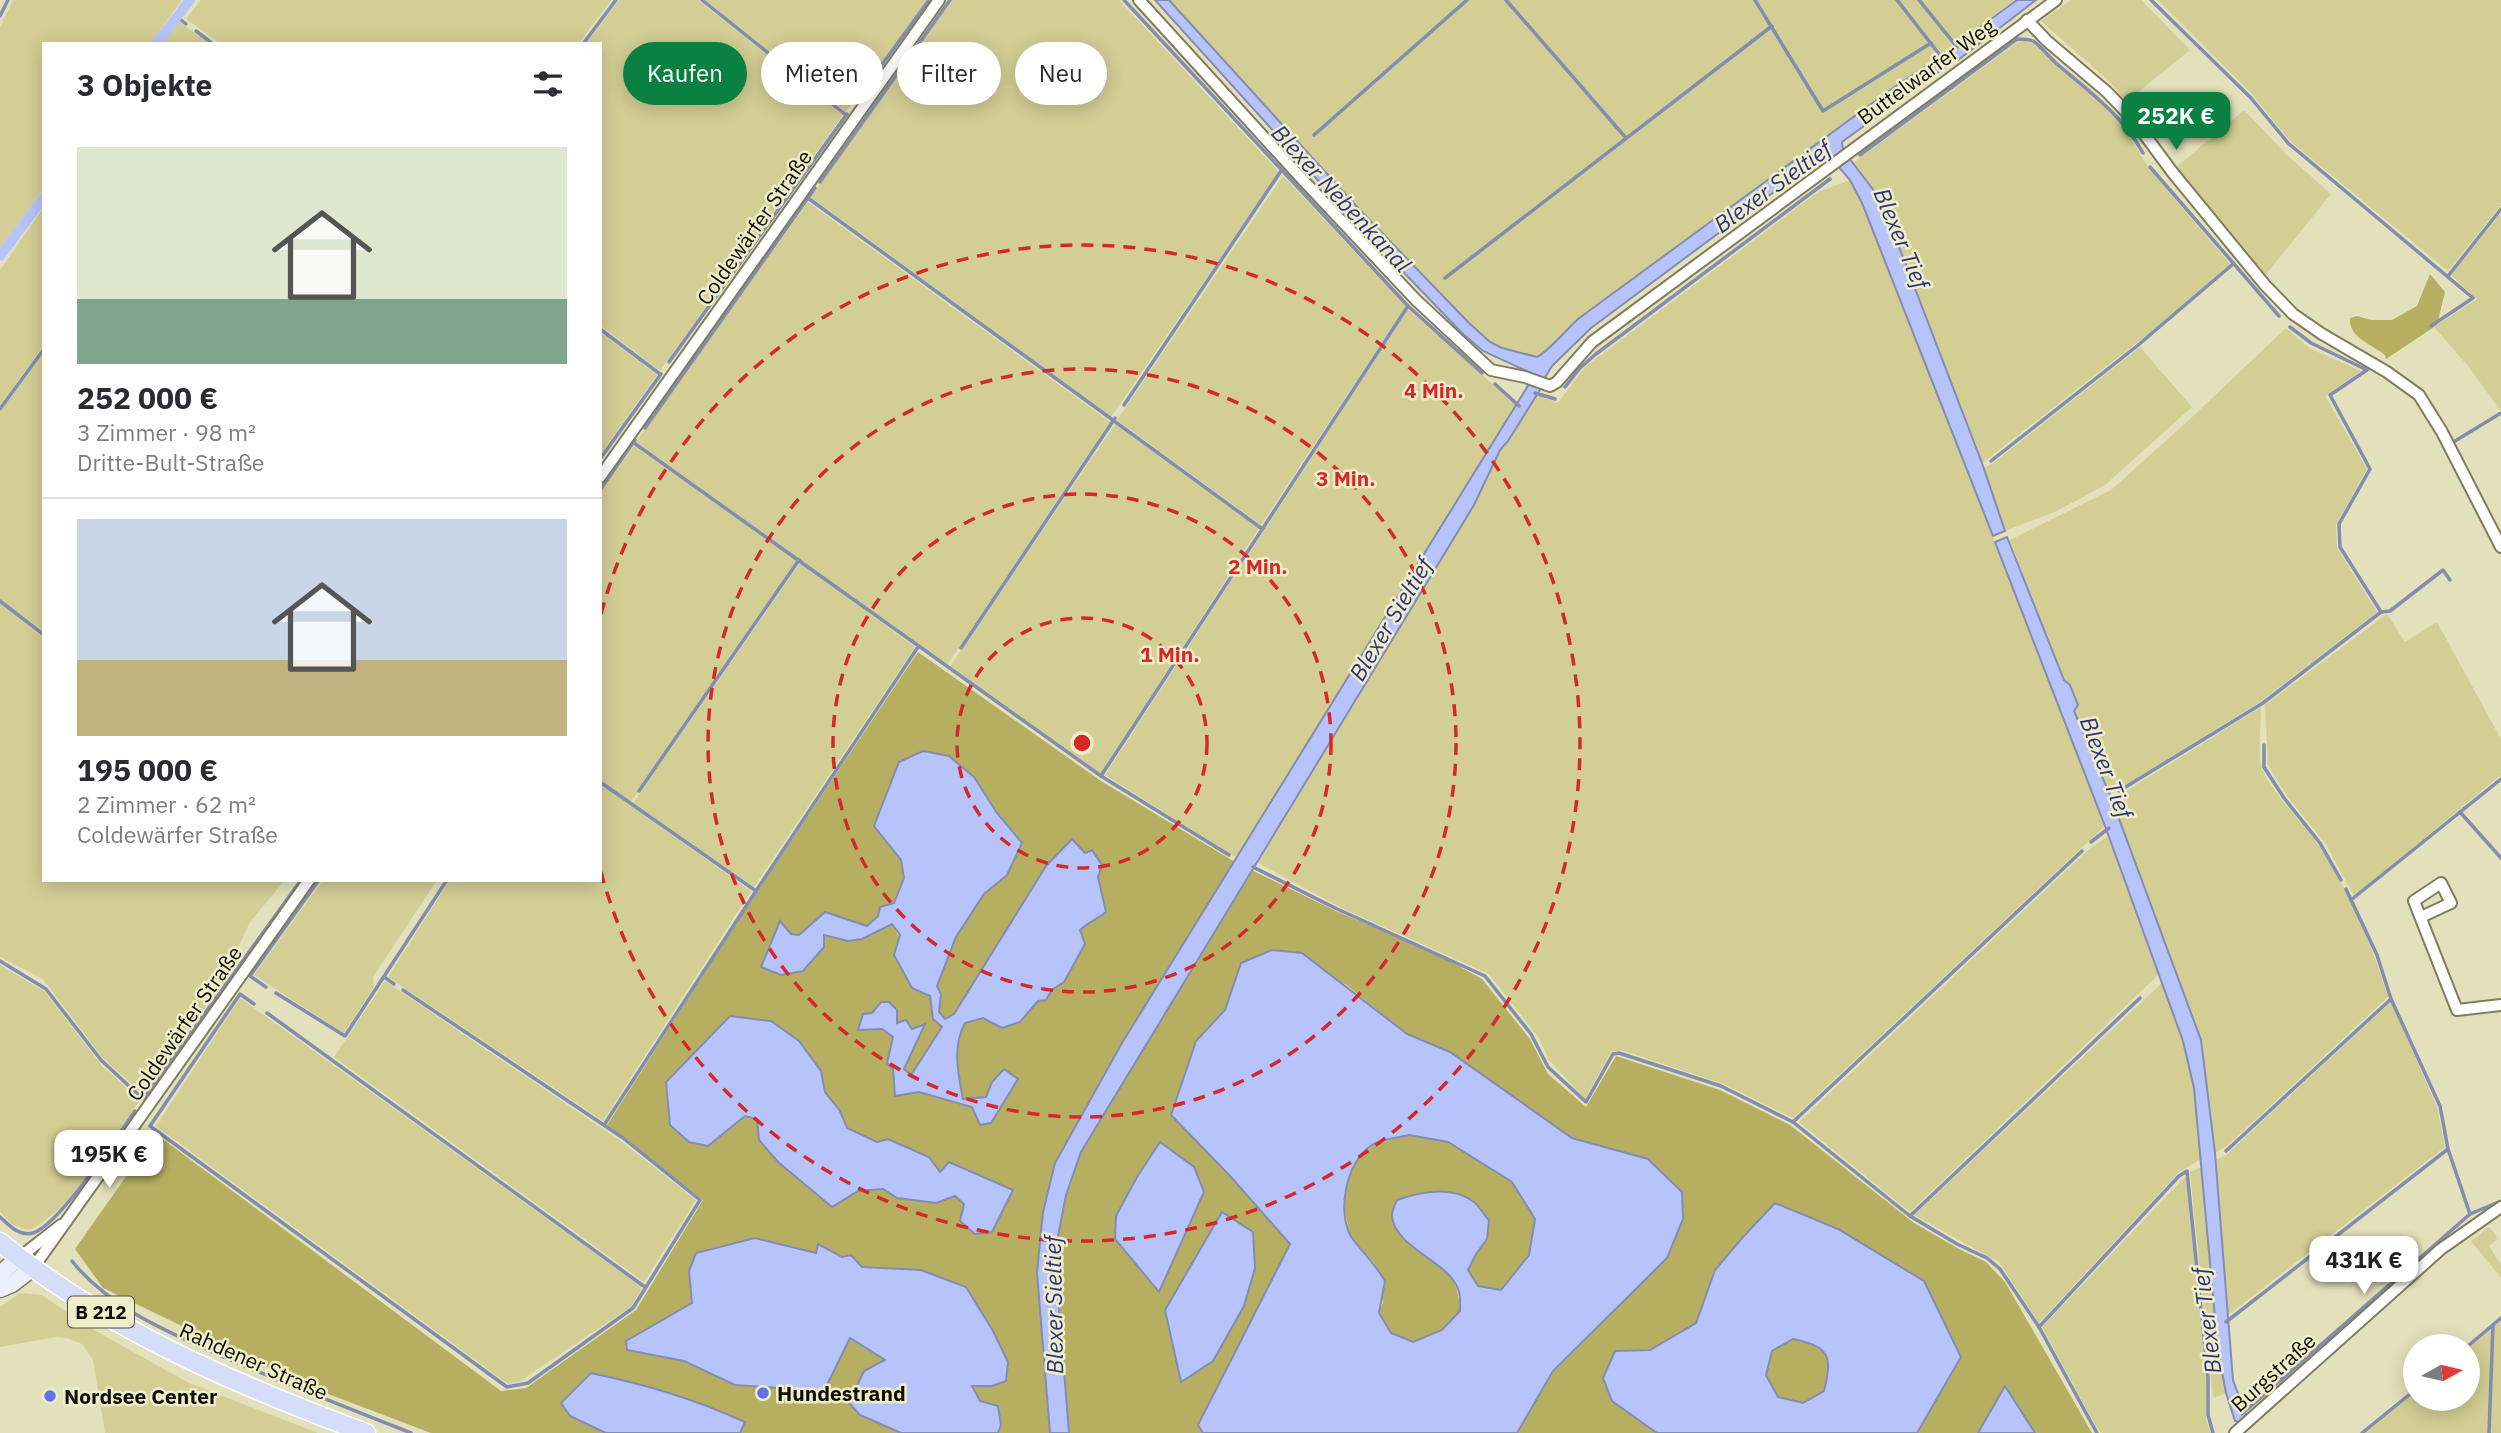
<!DOCTYPE html>
<html lang="de">
<head>
<meta charset="utf-8">
<style>
	:root { --surface:#fff; --page:#f2f2f3; --text:#2b2b33; --muted:#7c7c81; --line:#e1e1e2; --accent:#0b8043 }
	body { margin:0; font-family:"IBM Plex Sans",sans-serif; background:var(--page); color:var(--text); height:100vh; display:flex; flex-direction:column; font-size:26px; white-space:nowrap }
	* { box-sizing:border-box; margin:0 }
	p { font-size:23px; color:var(--muted) }
	.icon { flex:none; width:38px; height:38px; fill:none; stroke:currentColor; stroke-width:2; stroke-linecap:round; stroke-linejoin:round }
	.map { position:relative; flex:1; overflow:hidden }
	.side { position:absolute; left:42px; top:42px; width:560px; height:840px; display:flex; flex-direction:column; background:var(--surface); border-radius:0px; box-shadow:0 4px 18px #0003 }
	.side>* { flex:none }
	.guide { position:absolute; left:623px; top:42px; width:665px; height:63px; display:flex; gap:14px }
	.needle { width:46px; rotate:82deg }
	.controls { position:absolute; left:2403px; top:1334px; display:grid; gap:14px }
	.controls a { display:grid; place-items:center; width:77px; height:77px; border-radius:50%; background:var(--surface); box-shadow:0 4px 18px #0003; font-size:35px }
	.price { position:absolute; translate:-50% -60px; padding:0 16px; border-radius:14px; background:#fff; color:#222; font-size:23px; line-height:46px; filter:drop-shadow(0 2px 4px #0008) }
	.price::after { content:''; position:absolute; left:50%; top:42px; width:21px; height:16px; margin-left:-10px; background:inherit; clip-path:polygon(0 0,100% 0,50% 100%) }
	.price.active { background:var(--accent); color:#fff }
	ul { padding:0; list-style:none }
	li { display:grid; align-content:center; gap:14px; height:371px; padding:0 35px }
	li+li { border-top:2px solid var(--line) }
	li span { display:grid; place-items:center; height:217px; border-radius:0px; color:#555 }
	li>.icon { margin-inline-start:auto }
	span .icon { width:126px; height:126px; fill:#fffc; stroke-width:1 }
	li b { font-size:30px }
	h2 { display:flex; justify-content:space-between; align-items:center; height:84px; padding:0 35px; font-size:30px }
	.chip { padding:0 24px; border-radius:32px; background:var(--surface); box-shadow:0 4px 18px #0003; font-size:24px; line-height:63px }
	.chip.active { background:var(--accent); color:#fff }
	.map>svg:first-child { display:block }
	.green { fill:#d3ce94 }
	.forest { fill:#b6af62; fill-rule:evenodd }
	.water { fill:#b7c3fb; stroke:#848cb0; stroke-width:2; fill-rule:evenodd }
	.lines { fill:none; stroke-linecap:round; stroke-linejoin:round }
	.stream { stroke:#848cb0; stroke-width:3.5 }
	.canal { stroke:#b7c3fb; stroke-width:10 }
	.street-casing { stroke:#807d5c; stroke-width:14 }
	.secondary-casing { stroke:#807d5c; stroke-width:19 }
	.primary-casing { stroke:#fff; stroke-width:21 }
	.street { stroke:#fff; stroke-width:10 }
	.secondary { stroke:#ebeefb; stroke-width:16 }
	.primary { stroke:#d6ddf8; stroke-width:18 }
	.ring { fill:none; stroke:#d62828; stroke-width:3.5; stroke-dasharray:12 9 }
	.poi-dot { fill:#6371e9; stroke:#f0eec9; stroke-width:2.5 }
	.labels { text-anchor:middle; dominant-baseline:central; stroke-width:5; stroke-linejoin:round; paint-order:stroke }
	.shield { fill:#f0eec9; stroke:#52503e; stroke-width:2 }
	.shield-label { font-size:19px; font-weight:bold; fill:#0e0c02 }
	.street-label { font-size:21px; fill:#0e0c02; stroke:#f0eec9 }
	.poi-label { font-size:21px; font-weight:bold; fill:#0e0c02; stroke:#f0eec9; text-anchor:start }
	.water-label { font-size:23px; font-style:italic; fill:#2d3381; stroke:#f0eec9 }
	.centre { fill:#d62828; stroke:#f0eec9; stroke-width:3.5 }
	.ring-label { font-size:21px; text-anchor:middle; font-weight:bold; fill:#d62828; stroke:#f0eec9; stroke-width:5; stroke-linejoin:round; paint-order:stroke }
</style>
</head>
<body>
<div class="map">
<svg width="2501" height="1433" viewBox="0 0 2501 1433">
	<rect width="100%" height="100%" fill="#e3e1bc"/>
	<g class="green">
		<path d="M13 0H182L150 44H44V188L0 248V27Z"/>
		<path d="M201 0H611L578 44H221L186 19Z"/>
		<path d="M619 0H698L843 115 660 371 600 325V44H586Z"/>
		<path d="M705 0H927L846 112Z"/>
		<path d="M952 0H1119L1279 172 1111 417 811 197Z"/>
		<path d="M1169 0H2014L1537 357 1502 348 1490 342 1469 323 1358 208Z"/>
		<path d="M2071 0H2141L2190 50 2126 102 2110 82 2041 21Z"/>
		<path d="M2158 0H2501V205L2448 271 2289 140 2253 95Z"/>
		<path d="M178 21 210 44H161Z"/>
		<path d="M2026 41 2033 44 2101 102 2128 134 2150 170 2230 264 2157 327 1982 463 1881 200 1853 163 2018 42Z"/>
		<path d="M2244 110 2288 156 2331 194 2264 277 2175 168Z"/>
		<path d="M1283 176 1406 306 1261 525 1117 420Z"/>
		<path d="M1850 180 1862 203 1901 301 2105 826 1793 1118 1724 1084 1621 1050 1611 1052 1585 1099 1549 1060 1539 1038 1489 974 1346 910 1258 863 1474 505 1500 450 1537 395 1558 403 1585 367 1818 192Z"/>
		<path d="M808 202 1110 422 947 665 636 442Z"/>
		<path d="M44 207V345L0 405V270Z"/>
		<path d="M2501 213V409L2500 410 2468 366 2434 327 2477 299 2451 275Z"/>
		<path d="M1408 309 1516 405 1237 858 1105 775Z"/>
		<path d="M2286 328 2309 348 2361 371 2325 396 2367 469 2336 525 2337 548 2377 612 2260 702 2109 795 2074 710 2070 685 2064 680 2010 540 2111 490 2189 420Z"/>
		<path d="M600 332 657 375 600 455Z"/>
		<path d="M2140 347 2192 407 2105 485 2057 511 2005 531 1984 468 1992 464Z"/>
		<path d="M44 352V632L0 599V412Z"/>
		<path d="M1115 424 1259 528 1101 774 949 668Z"/>
		<path d="M634 446 797 560 631 802 600 780V493Z"/>
		<path d="M800 563 915 647 754 887 633 803Z"/>
		<path d="M0 602 44 639V880H285L250 922 221 984 143 1094 101 1056 43 979 0 957Z"/>
		<path d="M2387 614 2405 642 2437 622 2501 739V775L2354 896 2326 844 2287 796 2268 765 2265 705Z"/>
		<path d="M2261 707C2261 722 2258 753 2261 766 2267 787 2302 822 2315 840 2347 885 2372 944 2388 997L2228 1145 2215 1153 2201 1040 2112 800Z"/>
		<path d="M600 784 751 891 603 1121 388 977 450 880H600Z"/>
		<path d="M2108 836 2159 974 1910 1212 1799 1122 2087 851Z"/>
		<path d="M323 880H437L373 977 374 987 344 1033 254 975Z"/>
		<path d="M0 965 45 992 103 1067 140 1100C111 1142 76 1207 29 1230L13 1225 0 1212Z"/>
		<path d="M385 981 622 1142 696 1200 644 1282 334 1057Z"/>
		<path d="M2163 982 2183 1041 2194 1088 2201 1159 2178 1173 2039 1323 1999 1262 1914 1215Z"/>
		<path d="M240 998 642 1287 632 1306 520 1381 508 1384 156 1126Z"/>
		<path d="M2391 1002 2437 1107 2445 1147 2228 1315 2215 1160 2226 1155Z"/>
		<path d="M2202 1167 2218 1350 2226 1393 2213 1398 2190 1172Z"/>
		<path d="M2186 1176 2206 1381V1420L2211 1433H2102L2097 1428 2042 1327Z"/>
		<path d="M2489 1227 2498 1238 2489 1246 2501 1265V1278L2471 1241Z"/>
		<path d="M20 1293 42 1295 85 1325 189 1383 318 1433H105L93 1360 82 1344 67 1338 56 1337 0 1347V1307Z"/>
		<path d="M2501 1321V1433H2365L2415 1392V1398H2468V1348Z"/>
	</g>
	<g class="forest">
		<path d="M2430 274 2445 292 2437 325 2386 359 2385 355C2371 344 2348 337 2350 318L2357 316 2371 320H2392L2417 306Z"/>
		<path d="M918 652 1101 781 1235 862 1338 912 1439 955 1482 979 1530 1039 1548 1074 1586 1107 1616 1056 1720 1090 1790 1125 1914 1223 1959 1249 1986 1262 2005 1282 2092 1433H2035L2005 1387 1978 1433H1917L1961 1357 1775 1204 1743 1237 1715 1270 1696 1323 1650 1350 1612 1400 1657 1433H1517L1553 1371 1667 1258 1648 1159 1572 1138 1450 1052 1407 1034 1345 984 1241 963 1225 1010 1196 1041 1171 1115 1231 1177 1290 1244 1198 1425 1203 1433H998L1001 1425 980 1401 972 1385 992 1386 921 1270 862 1267 851 1255 842 1257 818 1244 816 1253 755 1238 689 1271 693 1303 626 1341 627 1350 684 1361 735 1385 824 1391 849 1338 885 1360 860 1415 901 1433H740L744 1422C691 1397 648 1385 591 1373L570 1416 606 1433H431L302 1384 103 1288 75 1249 156 1134 501 1391 526 1388 636 1310 703 1200 607 1125 745 910ZM997 813 1022 843 1007 875 984 894 956 937 937 986 941 994 939 1012 945 1019 954 1014 1072 839C1092 861 1099 883 1106 912L1091 920 1080 930 1064 982 1052 990 1046 1000 1038 1001 1020 1022 1002 1028 984 1018 965 1023C952 1047 958 1072 963 1099L986 1098 992 1082 980 1124 972 1107 919 1092 896 1096 893 1069 887 1063 893 1037 882 1029 892 1007 897 1010V1023L911 1029 924 1025 904 1070 911 1075 942 1027 933 1019 930 996 892 924C858 938 862 944 824 935L761 968 781 921 791 934 799 935 825 912 867 926 894 904 904 878 901 860 874 826ZM821 1071 825 1092 840 1111 847 1128 941 1172 950 1162 1013 1190 964 1203 955 1196 936 1203 897 1198 883 1189 858 1191 832 1206 757 1119 745 1116Z"/>
		<path d="M1409 1135 1448 1142 1512 1182 1535 1219 1529 1255 1502 1290 1478 1286 1468 1270 1476 1254 1487 1239 1415 1248C1443 1269 1458 1273 1460 1311L1442 1330 1413 1342 1391 1333 1379 1313 1383 1302 1375 1264 1350 1236 1343 1200 1351 1166 1372 1145Z"/>
		<path d="M1793 1339C1829 1348 1833 1355 1824 1391L1803 1403 1778 1397 1766 1375 1772 1351Z"/>
	</g>
	<g class="water">
		<path d="M1155 0H1169L1358 208 1469 323 1490 342 1502 348 1537 357C1550 350 1566 330 1578 319L1893 88 1944 54 1951 63 1842 142 1843 150 1833 159 1825 154 1591 328 1552 366 1544 379 1483 351 1463 334 1361 228Z"/>
		<path d="M2017 0H2036L1958 60 1950 49Z"/>
		<path d="M1849 158 1881 200 1982 463 2005 531 1993 536 1862 203 1850 180 1838 166Z"/>
		<path d="M1529 384 1541 388 1508 441 1500 450 1474 505 1081 1152 1066 1195 1058 1236V1296L1069 1433H1050L1037 1273 1043 1212 1055 1163 1122 1043Z"/>
		<path d="M2007 537 2064 680 2070 685 2078 705 2074 711 2112 800 2201 1040 2215 1153 2233 1380 2246 1415 2240 1422 2235 1421 2226 1393 2218 1350 2194 1088 2183 1041 2105 826 1995 542Z"/>
		<path d="M923 751 949 756 974 777 997 813 1022 843 1007 875 984 894 956 937 937 986 941 994 939 1012 945 1019 954 1014 1046 866 1072 839 1085 853 1092 850 1102 865 1098 877 1106 912C1097 919 1089 922 1080 930L1085 944 1064 982 1052 990 1046 1000 1038 1001 1020 1022 1002 1028 983 1018 965 1023C952 1047 958 1073 963 1099L986 1097 992 1082 1004 1069 1018 1079 991 1123 980 1125 972 1107 919 1092 895 1096 893 1069 887 1063 893 1037 882 1029 858 1030 863 1014 872 1013 881 1002H889L897 1010V1023L906 1020 912 1029 925 1024 904 1069 911 1075 942 1027 933 1019 930 996 912 988 894 955 900 935 892 924 862 939 848 941 824 935V947L803 971 781 975 761 967 780 921 791 934 799 935 825 912 867 926 878 916 880 907 894 903 904 878 901 860 874 826 899 762Z"/>
		<path d="M1272 950 1302 953 1407 1034 1450 1052 1572 1138 1648 1159 1682 1192 1683 1219 1667 1258 1553 1371 1517 1433H1203L1198 1425 1290 1244 1231 1177 1171 1115 1196 1041 1225 1010 1241 963ZM1409 1135 1448 1142 1512 1182 1535 1219 1529 1255 1501 1290 1478 1286 1468 1270 1476 1254 1487 1239 1489 1220C1484 1215 1480 1207 1474 1202 1452 1185 1420 1192 1397 1200 1395 1204 1392 1211 1392 1216 1395 1248 1448 1261 1458 1289 1461 1295 1460 1305 1460 1311L1442 1330 1413 1342 1391 1333 1379 1313 1385 1281C1376 1265 1363 1253 1352 1238 1336 1213 1346 1161 1372 1145 1381 1139 1398 1138 1409 1135Z"/>
		<path d="M730 1016 771 1021 799 1041 821 1071 825 1092 840 1111 847 1128 877 1142 888 1139 929 1157 940 1172 949 1162 1013 1190 992 1232 975 1234 960 1221 964 1204 955 1196 936 1203 897 1198 883 1189 858 1191 832 1207 778 1162 759 1140 757 1119 745 1116 708 1146 689 1142 670 1125 666 1082Z"/>
		<path d="M1160 1142 1194 1167 1204 1192 1159 1292 1115 1239 1116 1216 1137 1177Z"/>
		<path d="M1775 1203 1838 1229 1924 1281 1961 1357 1917 1433H1657L1612 1401 1603 1378 1615 1351 1650 1350 1696 1323 1715 1270 1743 1237ZM1793 1339C1829 1347 1833 1355 1824 1391L1803 1403 1778 1397 1766 1375 1772 1351Z"/>
		<path d="M1222 1212 1253 1232 1255 1268 1244 1306 1213 1361 1181 1382 1165 1310Z"/>
		<path d="M755 1238 816 1253 818 1244 842 1257 851 1255 862 1267 921 1270 966 1287 993 1331 1008 1362 1006 1381 992 1386H972L980 1401 998 1406 1001 1425 998 1433H901L860 1415 849 1403 864 1371 885 1360 850 1338 824 1391 735 1385 684 1361 627 1350 626 1341 692 1303 689 1271 696 1253Z"/>
		<path d="M591 1373C647 1385 692 1398 745 1422L740 1433H606L570 1416 561 1403Z"/>
		<path d="M2005 1386 2035 1433H1978Z"/>
	</g>
	<g class="lines">
		<g class="stream">
			<path d="M702 0 846 115"/>
			<path d="M1124 0 1408 306 1482 373"/>
			<path d="M1506 0 1626 138"/>
			<path d="M1755 0 1823 111 1931 43"/>
			<path d="M1897 0 1943 59"/>
			<path d="M1919 0 1957 47"/>
			<path d="M2151 0 2251 98 2288 143 2473 298 2431 326"/>
			<path d="M0 16 8 0"/>
			<path d="M176 16 186 24"/>
			<path d="M196 31 213 44"/>
			<path d="M583 44 616 0"/>
			<path d="M854 103 929 0"/>
			<path d="M1314 135 1467 0"/>
			<path d="M1860 155 2017 39C2023 39 2028 39 2033 41 2042 47 2049 57 2057 64 2089 91 2122 115 2143 153"/>
			<path d="M2150 167 2279 316"/>
			<path d="M820 182 950 0"/>
			<path d="M808 198 1261 528"/>
			<path d="M2448 276 2501 209"/>
			<path d="M1445 278 1772 26"/>
			<path d="M600 329 660 374"/>
			<path d="M669 362 847 114"/>
			<path d="M1495 384 1519 406"/>
			<path d="M1565 387 1580 368 1596 354 1830 179"/>
			<path d="M1535 393 1555 399"/>
			<path d="M1124 405 1281 171"/>
			<path d="M0 409 44 349"/>
			<path d="M645 428 815 188"/>
			<path d="M2455 441 2501 413"/>
			<path d="M634 443 1101 776 1229 855"/>
			<path d="M600 459 661 374"/>
			<path d="M1991 461 2137 346 2233 264"/>
			<path d="M600 490 635 440"/>
			<path d="M0 601 44 635"/>
			<path d="M2381 612 2390 611 2443 570 2450 580"/>
			<path d="M961 648 1115 418"/>
			<path d="M2264 745V767L2284 798 2320 843 2341 880"/>
			<path d="M1101 776 1408 306"/>
			<path d="M600 782 756 891"/>
			<path d="M639 791 799 560"/>
			<path d="M2119 791 2263 703 2381 612 2340 547 2339 524 2370 469 2330 395 2367 370 2311 343 2290 327"/>
			<path d="M2460 812 2501 858"/>
			<path d="M2091 842 2109 828"/>
			<path d="M1253 867 1335 908 1485 976 1531 1034 1548 1067 1586 1102 1613 1054 1619 1053 1721 1086 1793 1122 1910 1216 1957 1244 1987 1258 2000 1269 2039 1327 2097 1433"/>
			<path d="M2346 889 2377 955 2391 999 2440 1106 2448 1149 2470 1214"/>
			<path d="M2351 900 2501 779"/>
			<path d="M0 961 46 989 101 1060 143 1099 301 880"/>
			<path d="M384 977 394 984"/>
			<path d="M266 987 250 976 319 880"/>
			<path d="M276 993 345 1036 447 880"/>
			<path d="M254 1004 240 994 150 1126 507 1387 528 1383 633 1308 700 1200 623 1138 403 990"/>
			<path d="M267 1013 645 1287"/>
			<path d="M1793 1122 2082 851"/>
			<path d="M604 1125 756 891 918 647"/>
			<path d="M2226 1151 2391 999"/>
			<path d="M1910 1216 2140 998"/>
			<path d="M0 1217C9 1225 19 1237 33 1233 60 1224 117 1137 135 1111"/>
			<path d="M72 1261C110 1309 173 1334 228 1359 289 1385 350 1409 411 1433"/>
			<path d="M2226 1322 2448 1149"/>
			<path d="M2039 1327 2179 1176 2187 1171 2208 1378V1415L2213 1433"/>
			<path d="M2468 1346 2501 1318"/>
			<path d="M2242 1414 2470 1214 2501 1201"/>
			<path d="M2362 1433 2415 1390"/>
			<path d="M2489 1433 2493 1325"/>
		</g>
		<g class="canal">
			<path d="M156 44 190 0"/>
			<path d="M0 256 44 197"/>
		</g>
		<g class="street-casing">
			<g id="street">
				<path d="M1139 0 1302 179 1416 300 1491 370 1525 377 1550 386 1557 382 1592 342 2056 0"/>
				<path d="M2027 20 2047 41 2107 92 2133 119 2173 173 2265 285 2293 314 2322 334 2387 372 2419 395 2442 432 2501 547"/>
				<path d="M600 477 939 0"/>
				<path d="M2421 917 2451 903 2441 883 2414 901 2457 1010 2501 1005"/>
				<path d="M20 1257 61 1225"/>
				<path d="M33 1268 309 880"/>
				<path d="M2235 1433 2441 1249 2501 1207"/>
			</g>
		</g>
		<g class="secondary-casing">
			<g id="secondary">
				<path d="M0 1274 20 1257"/>
				<path d="M0 1289 12 1284 33 1268"/>
			</g>
		</g>
		<g class="primary-casing">
			<path id="primary" d="M0 1242C107 1330 237 1385 366 1433"/>
		</g>
		<use href="#street" class="street"/>
		<use href="#secondary" class="secondary"/>
		<use href="#primary" class="primary"/>
	</g>
	<g class="ring">
		<circle cx="1082" cy="743" r="125"/>
		<circle cx="1082" cy="743" r="249"/>
		<circle cx="1082" cy="743" r="374"/>
		<path d="M601 614A498 498 0 1 1 601 872"/>
	</g>
	<g class="poi-dot">
		<circle cx="763" cy="1393" r="7"/>
		<circle cx="50" cy="1396" r="7"/>
	</g>
	<g class="labels">
		<rect class="shield" x="68" y="1296.5" width="66" height="31" rx="5"/>
		<g class="shield-label">
			<text x="101" y="1312">B 212</text>
		</g>
		<g class="street-label">
			<text transform="translate(1926 71) rotate(-36)">Buttelwarfer Weg</text>
			<text transform="translate(754 227) rotate(-55)">Coldewärfer Straße</text>
			<text transform="translate(184 1023) rotate(-55)">Coldewärfer Straße</text>
			<text transform="translate(254 1361) rotate(24)">Rahdener Straße</text>
			<text transform="translate(2273 1372) rotate(-42)">Burgstraße</text>
		</g>
		<g class="poi-label">
			<text x="777" y="1393">Hundestrand</text>
			<text x="64" y="1396">Nordsee Center</text>
		</g>
		<g class="water-label">
			<text transform="translate(1772 186) rotate(-36)">Blexer Sieltief</text>
			<text transform="translate(1342 198) rotate(47)">Blexer Nebenkanal</text>
			<text transform="translate(1902 238) rotate(67)">Blexer Tief</text>
			<text transform="translate(1390 619) rotate(-59)">Blexer Sieltief</text>
			<text transform="translate(2107 767) rotate(69)">Blexer Tief</text>
			<text transform="translate(1053 1305) rotate(-91)">Blexer Sieltief</text>
			<text transform="translate(2206 1321) rotate(-97)">Blexer Tief</text>
		</g>
	</g>
	<circle cx="1082" cy="743" r="10" class="centre"/>
	<g class="ring-label">
		<text x="1434" y="398">4 Min.</text>
		<text x="1346" y="486">3 Min.</text>
		<text x="1258" y="574">2 Min.</text>
		<text x="1170" y="662">1 Min.</text>
	</g>
</svg>
<div class="controls">
<a><svg class="needle" viewBox="-14 -14 28 28"><path d="M0-13l5 13h-10z" fill="#e53935"/><path d="M0 13l5-13h-10z" fill="#7c7c81"/></svg></a>
</div>
<b class="price active" style="left:2176px;top:152px">252K €</b>
<b class="price" style="left:109px;top:1190px">195K €</b>
<b class="price" style="left:2364px;top:1296px">431K €</b>
<div class="guide">
<a class="chip active">Kaufen</a>
<a class="chip">Mieten</a>
<a class="chip">Filter</a>
<a class="chip">Neu</a>
</div>
<section class="side">
<h2>3 Objekte<svg class="icon" aria-label="filters" viewBox="0 0 24 24"><path d="M4 7h16M4 17h16"/><circle cx="9" cy="7" r="2"/><circle cx="15" cy="17" r="2"/></svg></h2>
<ul>
<li><span style="background:linear-gradient(#dfe7d0 70%,#7fa58c 0)"><svg class="icon" aria-label="home" viewBox="0 0 24 24"><path d="M3 11l9-7 9 7M6 9v11h12V9"/></svg></span><div><b>252 000 €</b><p>3 Zimmer · 98 m²</p><p>Dritte-Bult-Straße</p></div></li>
<li><span style="background:linear-gradient(#c9d6e8 65%,#c2b280 0)"><svg class="icon" aria-label="home" viewBox="0 0 24 24"><path d="M3 11l9-7 9 7M6 9v11h12V9"/></svg></span><div><b>195 000 €</b><p>2 Zimmer · 62 m²</p><p>Coldewärfer Straße</p></div></li>
</ul>
</section>
</div>
</body>
</html>
